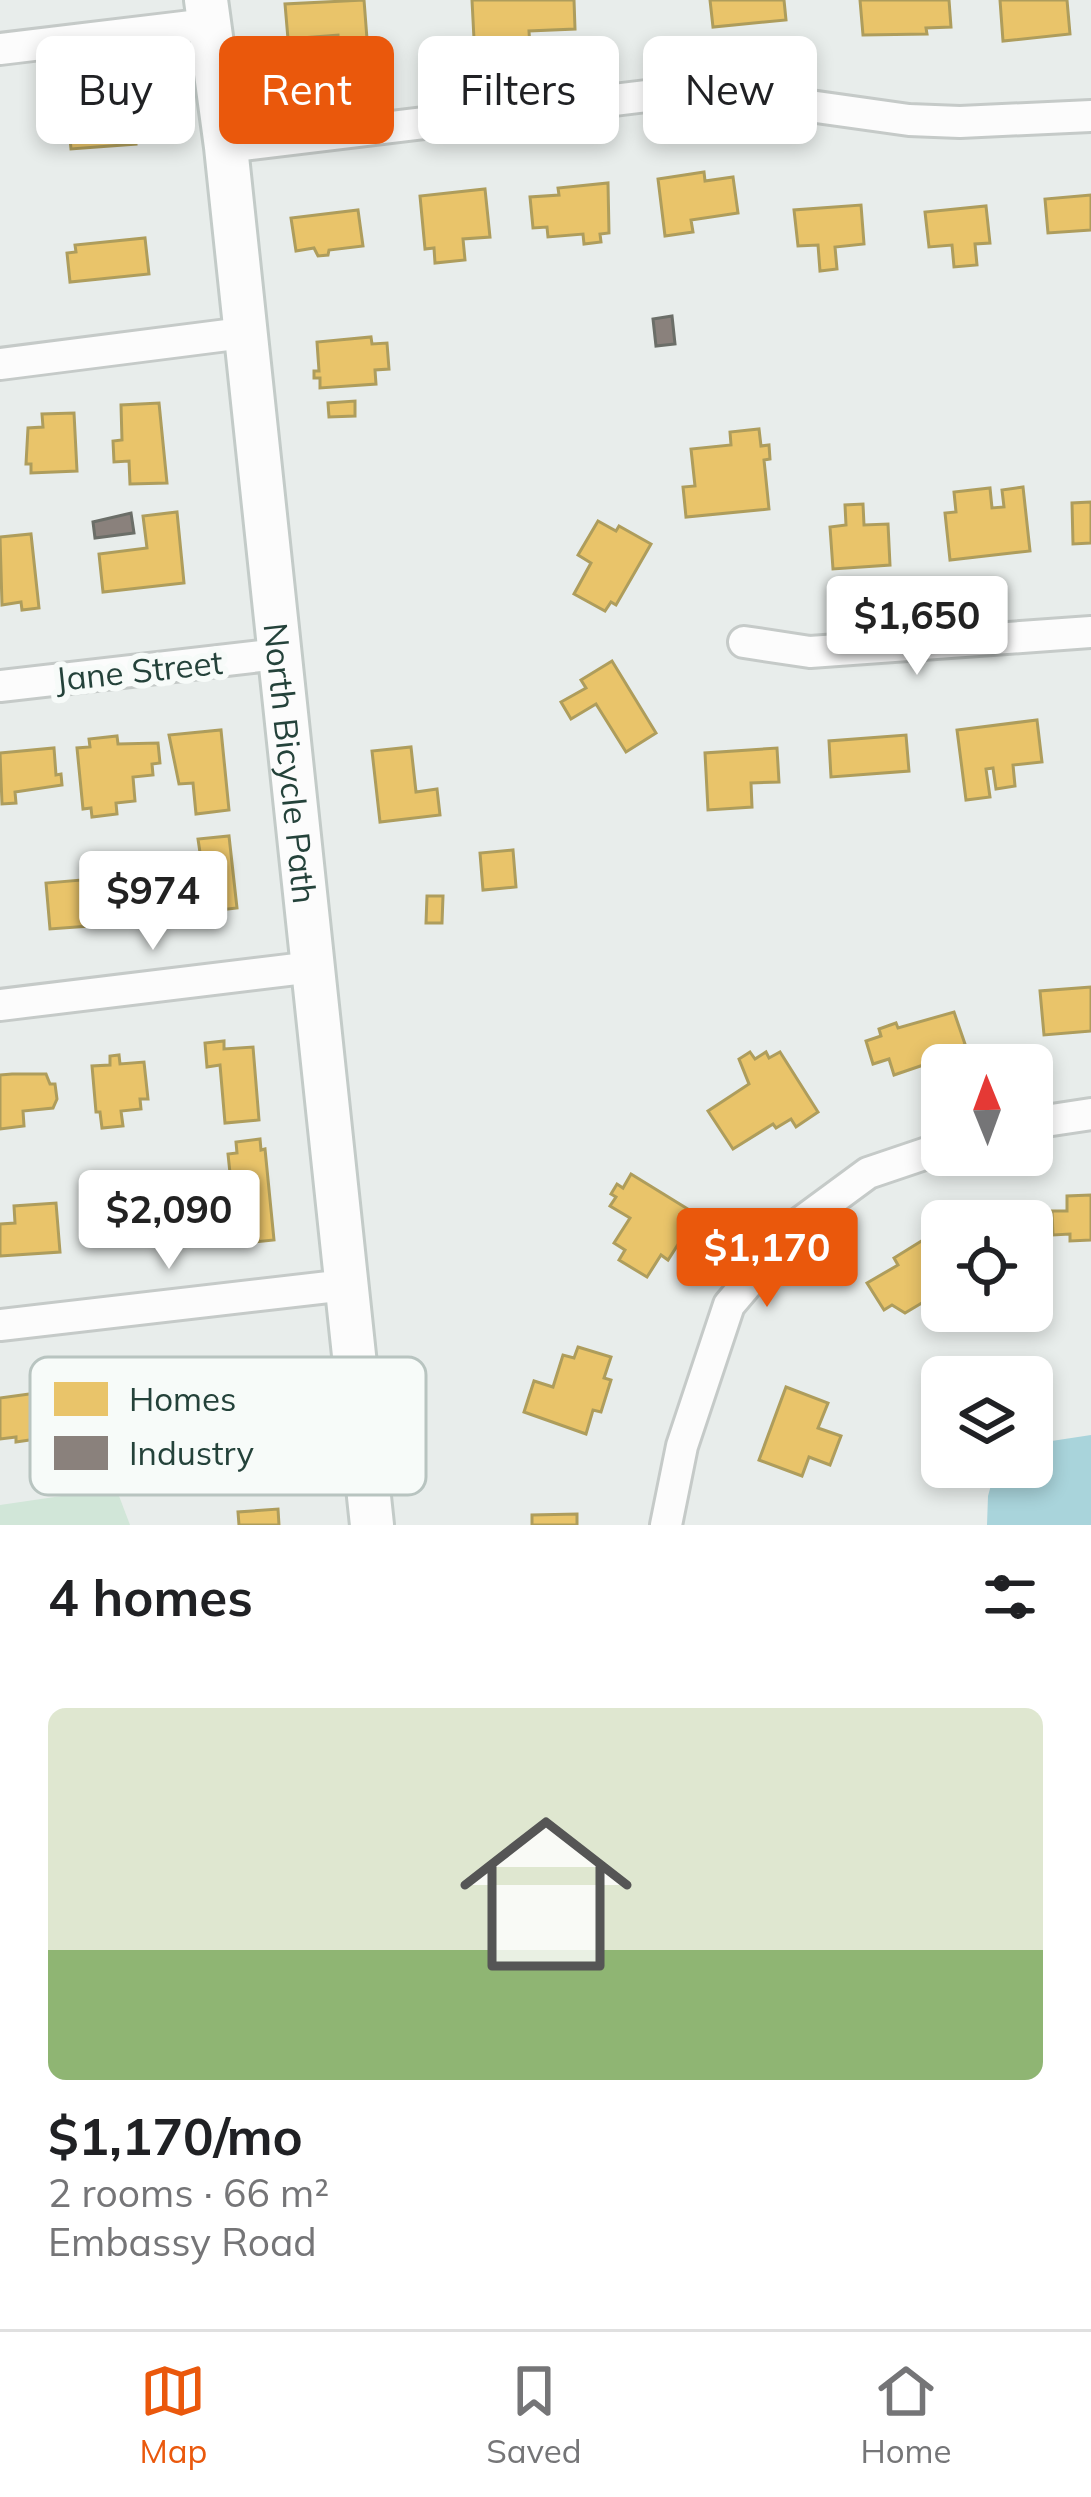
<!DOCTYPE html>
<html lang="en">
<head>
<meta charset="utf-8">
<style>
	:root { --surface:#fff; --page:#f6f6f6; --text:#202124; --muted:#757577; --line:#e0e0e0; --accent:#ea580c }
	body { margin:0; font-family:Mulish,sans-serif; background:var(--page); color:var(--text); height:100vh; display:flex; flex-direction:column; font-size:45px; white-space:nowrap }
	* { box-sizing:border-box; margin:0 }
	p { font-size:39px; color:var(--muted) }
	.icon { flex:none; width:66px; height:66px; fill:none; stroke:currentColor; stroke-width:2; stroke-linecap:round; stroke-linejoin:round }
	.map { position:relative; height:1525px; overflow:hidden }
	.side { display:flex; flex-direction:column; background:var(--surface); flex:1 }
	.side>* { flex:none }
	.top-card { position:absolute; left:36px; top:36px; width:1020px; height:108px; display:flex; gap:24px }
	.needle { width:78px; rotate:359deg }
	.controls { position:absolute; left:921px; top:1044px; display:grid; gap:24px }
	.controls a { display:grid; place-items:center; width:132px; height:132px; border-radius:18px; background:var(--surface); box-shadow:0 6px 18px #0003; font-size:60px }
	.price { position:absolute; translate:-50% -102px; padding:0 27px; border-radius:12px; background:#fff; color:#222; font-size:39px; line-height:78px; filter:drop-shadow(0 3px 6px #0008) }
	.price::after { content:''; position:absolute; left:50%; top:72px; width:36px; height:27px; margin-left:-18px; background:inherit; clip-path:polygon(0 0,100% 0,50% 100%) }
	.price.selected { background:var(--accent); color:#fff }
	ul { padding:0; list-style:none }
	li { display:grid; align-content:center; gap:24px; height:636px; padding:0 48px }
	li span { display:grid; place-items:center; height:372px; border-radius:18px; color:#555 }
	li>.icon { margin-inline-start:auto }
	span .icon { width:216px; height:216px; fill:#fffc; stroke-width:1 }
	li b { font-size:51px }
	h2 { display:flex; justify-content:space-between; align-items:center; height:144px; padding:0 48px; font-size:51px }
	.pill { padding:0 42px; border-radius:18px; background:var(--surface); box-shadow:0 6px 18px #0003; font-size:42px; line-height:108px }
	.pill.selected { background:var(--accent); color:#fff }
	.tabs { display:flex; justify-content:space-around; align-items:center; height:168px; border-top:3px solid var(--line); background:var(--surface); font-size:33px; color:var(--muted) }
	.tabs a { display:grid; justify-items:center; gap:6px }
	.tabs .selected { color:var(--accent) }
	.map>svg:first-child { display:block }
	.green { fill:#d1e6d8 }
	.water { fill:#a9d4db }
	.homes { fill:#e9c46a; stroke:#ae9d5c; stroke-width:3 }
	.industry { fill:#8a817c; stroke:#6b6e68; stroke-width:3 }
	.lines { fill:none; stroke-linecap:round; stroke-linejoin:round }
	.street-casing { stroke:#c5cac8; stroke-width:36 }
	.secondary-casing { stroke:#c3cbc8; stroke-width:48 }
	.street { stroke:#fcfcfc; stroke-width:30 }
	.secondary { stroke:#fcfcfc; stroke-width:42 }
	.labels { text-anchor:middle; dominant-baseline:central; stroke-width:12; stroke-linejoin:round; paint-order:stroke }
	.street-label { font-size:33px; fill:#24423a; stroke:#f7fbf9 }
	.key { fill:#f7fbf9; stroke:#b8c4c0; stroke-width:3 }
	.key-label { font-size:33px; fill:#24423a }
</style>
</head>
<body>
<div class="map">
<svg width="1091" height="1525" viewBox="0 0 1091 1525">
	<rect width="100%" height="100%" fill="#e8edeb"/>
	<path class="green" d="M116 1488 130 1525H0V1505Z"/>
	<path class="water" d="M1091 1435V1525H987L988 1496 996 1467H1032V1444Z"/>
	<g class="homes">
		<path d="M364 0 368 52 339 55 338 35 288 39 285 4Z"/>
		<path d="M472 0H574L575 29 529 31 530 48 498 49 497 38 474 39Z"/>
		<path d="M710 0H784L786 20 713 27Z"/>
		<path d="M860 0H949L951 27 926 28 927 34 863 35Z"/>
		<path d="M1000 0H1067L1070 34 1003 41Z"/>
		<path d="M133 102 136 144 71 149 70 139 61 141 59 108Z"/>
		<path d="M704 172 705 181 733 177 738 213 691 220 693 232 665 236 658 179Z"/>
		<path d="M608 183 609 233 600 234 601 242 584 244 583 234 548 237 547 227 533 228 530 197 559 195 558 188Z"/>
		<path d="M485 189 490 237 463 239 465 260 435 263 434 248 425 249 420 196Z"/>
		<path d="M1091 195V230L1048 233 1045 199Z"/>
		<path d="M861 205 864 244 835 247 837 269 820 271 818 245 798 246 794 210Z"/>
		<path d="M986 206 990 243 975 244 977 265 954 267 952 245 929 247 925 212Z"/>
		<path d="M358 210 363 246 329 250 328 255 318 256 314 248 296 251 291 218Z"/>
		<path d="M145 238 149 274 70 282 67 253 76 252 75 245Z"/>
		<path d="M371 337 372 344 387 343 389 369 375 370 376 384 320 388V378H314V371H319L317 342Z"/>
		<path d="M355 401V416L329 417 328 403Z"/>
		<path d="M159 403 167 483 130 484 129 461 114 462 113 441 122 440 121 405Z"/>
		<path d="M74 413 77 471 31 473V464H26L28 428 43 427 42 414Z"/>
		<path d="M759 429 761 446 769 445 770 459 764 460 769 509 686 517 683 487 695 486 691 449 731 445 730 432Z"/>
		<path d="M1023 487 1030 551 950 560 945 513 956 512 954 492 990 488 992 508 1004 507 1002 490Z"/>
		<path d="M1091 502V543L1073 544 1072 503Z"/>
		<path d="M863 504 864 525 888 524 890 565 833 569 830 527 846 525 845 505Z"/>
		<path d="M177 512 184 583 103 592 99 554 147 548 143 516Z"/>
		<path d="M598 521 616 531 619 526 651 544 616 605 611 602 605 611 574 594 591 563 578 555Z"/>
		<path d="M31 534 39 608 22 610 21 602 2 605 0 537Z"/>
		<path d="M612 661 656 733 626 752 596 704 571 719 561 702 586 688 581 680Z"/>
		<path d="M1037 720 1042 762 1013 765 1015 786 996 789 993 768 986 769 990 797 966 800 957 730Z"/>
		<path d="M221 730 229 810 196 814 193 783 179 784 169 735Z"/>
		<path d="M906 735 909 771 831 777 829 741Z"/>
		<path d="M117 736 118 744 158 743 160 763 152 764 153 775 133 777 135 801 116 803 117 814 92 817 91 808 83 809 77 748 90 747 89 739Z"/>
		<path d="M411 747 416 792 437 789 440 815 380 822 372 751Z"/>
		<path d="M54 748 56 775 61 774 62 785 15 792 16 803 2 804 0 753Z"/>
		<path d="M777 748 779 782 751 783 752 807 708 810 705 753Z"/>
		<path d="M229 836 237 908 210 911 208 899 188 901 187 887 205 886 198 839Z"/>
		<path d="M513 850 516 887 483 890 480 853Z"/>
		<path d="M116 877 119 909 102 910 103 925 50 929 46 883Z"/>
		<path d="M427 896H443L442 923H426Z"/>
		<path d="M1091 987V1031L1044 1035 1040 991Z"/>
		<path d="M954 1012 965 1044 960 1048 943 1054 944 1058 894 1075 889 1059 873 1064 866 1041 881 1036 879 1029 896 1023 898 1028Z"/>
		<path d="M224 1041V1049L253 1047 259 1120 225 1123 220 1065 207 1067 205 1043Z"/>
		<path d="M750 1052 755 1059 766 1052 769 1058 780 1052 818 1112 796 1127 791 1119 776 1128 773 1124 733 1149 708 1111 749 1084 739 1059Z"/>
		<path d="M119 1055 120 1064 144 1062 148 1099H140L141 1109 121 1111 123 1126 102 1128 100 1112H96L92 1066 110 1065V1056Z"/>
		<path d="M12 1074H46L50 1084H55L57 1099 53 1108 23 1111 24 1126 0 1129V1075Z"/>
		<path d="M260 1139 261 1150 265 1149 274 1240 244 1243 243 1230H236L228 1154 237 1153 236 1142Z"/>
		<path d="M631 1174 691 1211 681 1228 686 1232 668 1260 661 1255 647 1277 619 1260 625 1250 614 1243 630 1218 610 1206 616 1197 611 1194 617 1184 623 1188Z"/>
		<path d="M175 1192 180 1235 97 1245 93 1212 150 1205 151 1194Z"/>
		<path d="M1091 1195V1240L1070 1241V1234L1053 1235 1052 1211H1067V1196Z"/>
		<path d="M56 1203 60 1252 0 1256V1224L15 1223 14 1206Z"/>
		<path d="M942 1235V1291L905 1313 892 1305 884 1310 867 1283 898 1265 894 1258 923 1240 928 1244Z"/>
		<path d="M578 1347 611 1357 604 1378 611 1380 601 1412 593 1410 586 1434 524 1412 534 1381 553 1387 563 1355 574 1358Z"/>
		<path d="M786 1387 828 1403 818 1428 841 1436 830 1465 809 1457 802 1476 759 1460Z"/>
		<path d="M73 1388 77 1420 48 1425 50 1437 16 1442V1437L0 1439V1398Z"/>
		<path d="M278 1509 279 1525H239L238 1512Z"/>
		<path d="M577 1514V1525H532V1515Z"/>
	</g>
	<g class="industry">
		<path d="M672 316 675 344 656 346 653 319Z"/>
		<path d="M131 513 134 533 95 538 93 522Z"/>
	</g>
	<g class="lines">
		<g class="street-casing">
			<g id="street">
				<path d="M0 49 208 24"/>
				<path d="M226 147 696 90 909 120 960 122 1091 116"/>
				<path d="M0 364 243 333"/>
				<path d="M744 642 810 652 1091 632"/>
				<path d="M0 686 278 654"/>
				<path d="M0 1005 313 967"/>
				<path d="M1032 1123 1091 1114"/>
				<path d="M0 1325 346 1285"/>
				<path d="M666 1525 682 1446 729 1305 796 1226 868 1173 942 1148"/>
			</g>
		</g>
		<g class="secondary-casing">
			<g id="secondary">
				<path id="s1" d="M206 0 226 147 372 1525"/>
			</g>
		</g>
		<use href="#street" class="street"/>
		<use href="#secondary" class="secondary"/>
	</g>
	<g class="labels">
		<g class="street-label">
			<text transform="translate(139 670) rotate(-6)">Jane Street</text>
			<text stroke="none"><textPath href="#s1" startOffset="768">North Bicycle Path</textPath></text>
		</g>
	</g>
	<rect x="30" y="1357" width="396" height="138" rx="18" class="key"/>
	<rect x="54" y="1382" width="54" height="34" fill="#e9c46a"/>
	<rect x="54" y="1436" width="54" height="34" fill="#8a817c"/>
	<g class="key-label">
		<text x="129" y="1411">Homes</text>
		<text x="129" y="1465">Industry</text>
	</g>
</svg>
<div class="controls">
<a><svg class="needle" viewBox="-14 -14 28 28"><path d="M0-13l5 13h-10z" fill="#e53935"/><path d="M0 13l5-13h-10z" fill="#757577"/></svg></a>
<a><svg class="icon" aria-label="locate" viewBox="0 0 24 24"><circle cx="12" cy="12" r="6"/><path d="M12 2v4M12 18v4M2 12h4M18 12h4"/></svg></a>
<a><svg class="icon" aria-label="layers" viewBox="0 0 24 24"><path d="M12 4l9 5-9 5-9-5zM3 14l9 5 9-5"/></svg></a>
</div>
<b class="price" style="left:917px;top:678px">$1,650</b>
<b class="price" style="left:153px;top:953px">$974</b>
<b class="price" style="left:169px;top:1272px">$2,090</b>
<b class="price selected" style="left:767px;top:1310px">$1,170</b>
<div class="top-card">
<a class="pill">Buy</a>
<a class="pill selected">Rent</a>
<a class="pill">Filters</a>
<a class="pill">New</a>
</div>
</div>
<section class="side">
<h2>4 homes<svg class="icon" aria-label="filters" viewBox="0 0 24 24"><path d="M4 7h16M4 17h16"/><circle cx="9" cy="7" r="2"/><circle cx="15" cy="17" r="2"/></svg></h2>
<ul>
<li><span style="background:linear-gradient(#dfe7d0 65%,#8fb573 0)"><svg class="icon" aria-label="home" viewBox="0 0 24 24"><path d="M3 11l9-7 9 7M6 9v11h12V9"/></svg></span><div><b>$1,170/mo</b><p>2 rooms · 66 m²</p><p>Embassy Road</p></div></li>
</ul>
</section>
<nav class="tabs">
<a class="selected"><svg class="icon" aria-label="map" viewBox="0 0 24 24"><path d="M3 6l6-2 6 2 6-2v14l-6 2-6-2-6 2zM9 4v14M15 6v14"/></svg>Map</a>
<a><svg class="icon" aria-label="saved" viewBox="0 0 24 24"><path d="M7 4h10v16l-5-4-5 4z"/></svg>Saved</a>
<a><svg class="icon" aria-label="home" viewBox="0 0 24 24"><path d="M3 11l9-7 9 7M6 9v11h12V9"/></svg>Home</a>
</nav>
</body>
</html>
